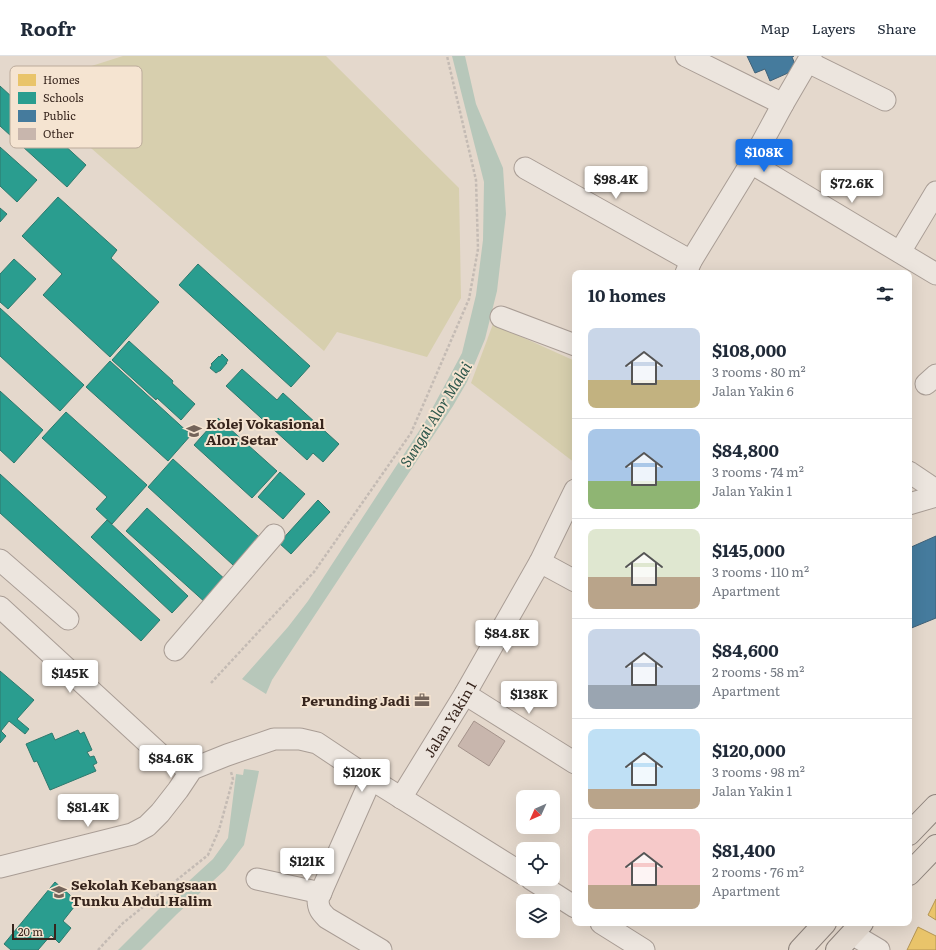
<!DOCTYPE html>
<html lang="en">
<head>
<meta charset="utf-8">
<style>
	:root { --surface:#fff; --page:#f2f2f3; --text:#1f2937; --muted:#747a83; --line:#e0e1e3; --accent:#1a73e8 }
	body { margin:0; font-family:Literata,serif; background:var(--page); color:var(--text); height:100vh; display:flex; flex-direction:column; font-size:15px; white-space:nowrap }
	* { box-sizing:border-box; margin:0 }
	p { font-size:13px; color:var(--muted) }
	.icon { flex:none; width:22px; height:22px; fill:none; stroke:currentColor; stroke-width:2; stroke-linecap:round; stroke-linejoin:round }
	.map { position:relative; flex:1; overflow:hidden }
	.drawer { position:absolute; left:572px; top:214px; width:340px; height:656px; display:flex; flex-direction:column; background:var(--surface); border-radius:8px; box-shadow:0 4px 16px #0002 }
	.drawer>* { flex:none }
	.needle { width:26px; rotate:225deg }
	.tools { position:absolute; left:516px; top:734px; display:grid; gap:8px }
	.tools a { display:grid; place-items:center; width:44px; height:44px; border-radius:8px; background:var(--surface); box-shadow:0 4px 16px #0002; font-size:20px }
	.scale { position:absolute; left:12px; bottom:10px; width:44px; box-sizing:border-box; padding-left:4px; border:2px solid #37251d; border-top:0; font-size:11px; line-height:14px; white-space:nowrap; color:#37251d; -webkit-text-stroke:3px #f5e4d1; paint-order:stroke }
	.price { position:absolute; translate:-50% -34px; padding:0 9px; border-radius:4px; background:#fff; color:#222; font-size:13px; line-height:26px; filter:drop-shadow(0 1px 2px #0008) }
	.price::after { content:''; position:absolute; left:50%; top:24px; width:12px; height:9px; margin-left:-6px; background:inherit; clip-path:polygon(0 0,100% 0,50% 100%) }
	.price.active { background:var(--accent); color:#fff }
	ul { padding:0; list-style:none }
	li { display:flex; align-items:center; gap:12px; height:100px; padding:0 16px }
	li+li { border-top:1px solid var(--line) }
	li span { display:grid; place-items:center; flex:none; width:112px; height:80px; border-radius:8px; color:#555 }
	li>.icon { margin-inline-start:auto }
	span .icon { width:48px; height:48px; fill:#fffc; stroke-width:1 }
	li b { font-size:17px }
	h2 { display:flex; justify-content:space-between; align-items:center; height:48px; padding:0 16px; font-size:17px }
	header { display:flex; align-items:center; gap:24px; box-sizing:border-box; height:56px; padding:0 20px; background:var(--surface); border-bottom:1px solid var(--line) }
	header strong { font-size:19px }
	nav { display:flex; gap:22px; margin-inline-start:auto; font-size:14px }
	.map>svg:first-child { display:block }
	.green { fill:#d7cfae }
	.water { fill:#b7c7ba }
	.homes { fill:#e9c46a; stroke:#b49453 }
	.schools { fill:#2a9d8f; stroke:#2e796d }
	.public { fill:#457b9d; stroke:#416177 }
	.building { fill:#c8b6ad; stroke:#a4938b }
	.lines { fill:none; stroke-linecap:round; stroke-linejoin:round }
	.minor-casing { stroke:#a99d95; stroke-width:23 }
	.major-casing { stroke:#8e837c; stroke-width:24 }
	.path { stroke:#c4bbb4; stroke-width:2.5; stroke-dasharray:3 2; stroke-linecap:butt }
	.minor { stroke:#ece5de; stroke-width:21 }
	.major { stroke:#e3d9cf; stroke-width:22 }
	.labels { text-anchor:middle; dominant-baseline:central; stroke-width:4; stroke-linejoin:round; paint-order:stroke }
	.poi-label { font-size:14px; font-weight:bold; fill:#37251d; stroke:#f5e4d1; text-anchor:start }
	.street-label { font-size:14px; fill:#37251d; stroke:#f5e4d1 }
	.water-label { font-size:15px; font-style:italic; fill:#2d574c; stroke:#f5e4d1 }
	.key { fill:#f5e4d1; stroke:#bcab9b; stroke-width:1 }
	.key-label { font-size:11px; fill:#37251d }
</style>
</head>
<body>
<header>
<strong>Roofr</strong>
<nav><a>Map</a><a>Layers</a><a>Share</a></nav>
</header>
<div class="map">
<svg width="936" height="894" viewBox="0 0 936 894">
	<rect width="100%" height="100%" fill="#e4d8cc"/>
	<g class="green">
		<path d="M123 0H326L459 132 461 242 427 301 337 276 324 295 22 32Z"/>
		<path d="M493 268 575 305V407L471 327Z"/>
	</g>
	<g class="water">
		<path d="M452 0H465L476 48 503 112 506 158 497 235 485 283 467 326 453 350 272 624 266 638 242 623 288 571 308 545 425 366 462 297 476 239 483 184 484 126Z"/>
		<path d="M244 713 259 715 244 789 225 814 177 858 141 894H118L166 846 213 803 228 782 236 718 243 719Z"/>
	</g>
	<g class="homes">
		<path d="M936 843V864L928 859Z"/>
		<path d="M918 871 936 880V894H907Z"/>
	</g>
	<g class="schools">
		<path d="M0 30 86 109 67 131 0 70Z"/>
		<path d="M0 91 37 124 17 146 0 130Z"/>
		<path d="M58 141 117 194 111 202 159 246 110 301 43 239 62 218 22 180Z"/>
		<path d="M0 152 7 158 0 166Z"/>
		<path d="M14 203 36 223 8 253 0 246V218Z"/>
		<path d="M198 208 310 310 291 331 179 229Z"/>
		<path d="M0 252 84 329 60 355 0 300Z"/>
		<path d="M129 285 173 325 172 327 195 348 181 364 157 342 156 344 112 304Z"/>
		<path d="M222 298 228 304 226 307H227L220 315H219L216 317 210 312 212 309 211 308 219 300 220 301Z"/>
		<path d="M110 305 191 379 168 405 86 331Z"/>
		<path d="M242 313 277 344 283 337 339 388 323 406 313 397 307 404 226 330Z"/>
		<path d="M0 335 43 374 14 407 0 394Z"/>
		<path d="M66 356 147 429 112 468 96 453 107 441 42 382Z"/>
		<path d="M218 362 277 415 252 442 194 389Z"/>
		<path d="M173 403 259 481 233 509 148 431Z"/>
		<path d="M280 416 305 438 283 463 258 441Z"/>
		<path d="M0 418 160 564 141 585 0 457Z"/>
		<path d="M318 444 330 456 291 498 279 487Z"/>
		<path d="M147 452 228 526 207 548 126 475Z"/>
		<path d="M107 464 188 540 172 557 91 481Z"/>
		<path d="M0 615 34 644 17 663 29 673 25 678 9 665 1 675 6 680 0 687Z"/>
		<path d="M78 674 80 678 84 676 92 694 87 696 90 701 94 700 97 707 93 709 96 715 50 734 37 705 34 706 26 688 52 677 55 684Z"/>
		<path d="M55 826 78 846 63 865 71 872 59 887 51 879 38 894H11L4 888Z"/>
	</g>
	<g class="public">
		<path d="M747 0H794L792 1 797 13 770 25 765 13 755 17Z"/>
		<path d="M936 480V562L909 573V492Z"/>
	</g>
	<path class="building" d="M474 665 505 685 489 710 458 690Z"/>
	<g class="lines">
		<g class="minor-casing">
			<g id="minor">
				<path d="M686 0 783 48"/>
				<path d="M808 6 885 44"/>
				<path d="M751 107 936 218"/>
				<path d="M525 112 691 205"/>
				<path d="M900 196 936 136"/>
				<path d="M686 217 691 205 751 107 783 48 811 0"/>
				<path d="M501 261 575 289"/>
				<path d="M926 328 936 319"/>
				<path d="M909 416 936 434"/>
				<path d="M909 448 936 440"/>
				<path d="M0 504 68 563"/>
				<path d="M540 506 575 525"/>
				<path d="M0 551 163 701 192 713"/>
				<path d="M175 594 274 479"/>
				<path d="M465 638 575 707"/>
				<path d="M371 723 318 843C318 853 321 856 327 862L381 894"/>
				<path id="s1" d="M401 742 465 638 540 506 575 434"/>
				<path d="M0 811 132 778 147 770 160 757 178 734 192 713 227 699 274 683H300L317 687 371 723 523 818"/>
				<path d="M257 823 321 837"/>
				<path d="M531 823 575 851"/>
				<path d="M601 867 644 894"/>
				<path d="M852 878 879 894"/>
			</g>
		</g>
		<g class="major-casing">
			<g id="major">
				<path d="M909 778 936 750"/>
				<path d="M909 818 936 790"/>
				<path d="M800 894 825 867"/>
				<path d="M837 894 862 867"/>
			</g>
		</g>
		<g class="path">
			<path d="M211 627 314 516 411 377 469 243 478 193 476 124 447 0"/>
			<path d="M98 894 123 867 208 799 219 774 233 723 231 716"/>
		</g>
		<use href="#minor" class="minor"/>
		<use href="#major" class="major"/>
	</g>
	<defs>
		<g id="school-bare" transform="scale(1.2)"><path d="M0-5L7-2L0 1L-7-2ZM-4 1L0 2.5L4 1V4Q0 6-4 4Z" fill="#74645a" stroke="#f5e4d1" stroke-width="2.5" paint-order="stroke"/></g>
		<g id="office-bare" transform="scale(1.2)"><path d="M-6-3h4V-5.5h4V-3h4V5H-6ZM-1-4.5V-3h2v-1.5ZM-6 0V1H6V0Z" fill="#74645a" stroke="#f5e4d1" stroke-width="2.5" paint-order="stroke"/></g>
	</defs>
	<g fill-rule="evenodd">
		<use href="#school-bare" x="194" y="375"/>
		<use href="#office-bare" x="422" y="644"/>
		<use href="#school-bare" x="59" y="836"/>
	</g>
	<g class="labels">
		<g class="poi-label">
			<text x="206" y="367">Kolej Vokasional<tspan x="206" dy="16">Alor Setar</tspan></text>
			<text x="410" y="644" text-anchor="end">Perunding Jadi</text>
			<text x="71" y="828">Sekolah Kebangsaan<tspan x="71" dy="16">Tunku Abdul Halim</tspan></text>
		</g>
		<g class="street-label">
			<text stroke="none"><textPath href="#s1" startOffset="93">Jalan Yakin 1</textPath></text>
		</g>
		<g class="water-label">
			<text transform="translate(435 358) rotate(-58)">Sungai Alor Malai</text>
		</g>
	</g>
	<rect x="10" y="10" width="132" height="82" rx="6" class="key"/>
	<rect x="18" y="18" width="18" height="12" fill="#e9c46a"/>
	<rect x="18" y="36" width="18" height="12" fill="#2a9d8f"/>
	<rect x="18" y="54" width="18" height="12" fill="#457b9d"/>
	<rect x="18" y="72" width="18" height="12" fill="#c8b6ad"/>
	<g class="key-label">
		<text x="43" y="28">Homes</text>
		<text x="43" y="46">Schools</text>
		<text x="43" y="64">Public</text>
		<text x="43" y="82">Other</text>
	</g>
</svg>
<div class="tools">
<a><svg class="needle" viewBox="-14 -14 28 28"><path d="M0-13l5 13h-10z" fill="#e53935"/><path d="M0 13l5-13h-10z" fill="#747a83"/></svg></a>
<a><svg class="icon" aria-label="locate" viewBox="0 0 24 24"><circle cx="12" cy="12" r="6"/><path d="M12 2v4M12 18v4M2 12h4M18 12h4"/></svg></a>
<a><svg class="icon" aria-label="layers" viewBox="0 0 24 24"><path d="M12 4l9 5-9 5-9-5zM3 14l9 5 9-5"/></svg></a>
</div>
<div class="scale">20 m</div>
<b class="price active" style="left:764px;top:117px">$108K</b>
<b class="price" style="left:616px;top:144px">$98.4K</b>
<b class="price" style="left:852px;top:148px">$72.6K</b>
<b class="price" style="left:507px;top:598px">$84.8K</b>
<b class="price" style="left:70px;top:638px">$145K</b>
<b class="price" style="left:529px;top:659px">$138K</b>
<b class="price" style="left:171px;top:723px">$84.6K</b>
<b class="price" style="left:362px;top:737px">$120K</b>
<b class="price" style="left:88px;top:772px">$81.4K</b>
<b class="price" style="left:307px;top:826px">$121K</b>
<section class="drawer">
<h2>10 homes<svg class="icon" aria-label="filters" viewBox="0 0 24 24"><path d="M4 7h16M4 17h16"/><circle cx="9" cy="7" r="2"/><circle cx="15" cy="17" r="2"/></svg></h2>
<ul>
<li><span style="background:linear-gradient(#c9d6e8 65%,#c2b280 0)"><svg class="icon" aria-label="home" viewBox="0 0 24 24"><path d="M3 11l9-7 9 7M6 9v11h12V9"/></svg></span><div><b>$108,000</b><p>3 rooms · 80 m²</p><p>Jalan Yakin 6</p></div></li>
<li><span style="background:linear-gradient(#a9c7e8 65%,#8fb573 0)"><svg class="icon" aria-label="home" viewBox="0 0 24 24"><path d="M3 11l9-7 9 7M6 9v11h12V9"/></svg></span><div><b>$84,800</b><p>3 rooms · 74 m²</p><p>Jalan Yakin 1</p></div></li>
<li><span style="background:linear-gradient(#dfe7d0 60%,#b9a48a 0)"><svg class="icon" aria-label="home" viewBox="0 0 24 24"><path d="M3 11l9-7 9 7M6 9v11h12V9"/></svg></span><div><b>$145,000</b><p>3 rooms · 110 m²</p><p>Apartment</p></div></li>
<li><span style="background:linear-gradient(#c9d6e8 70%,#9aa5b1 0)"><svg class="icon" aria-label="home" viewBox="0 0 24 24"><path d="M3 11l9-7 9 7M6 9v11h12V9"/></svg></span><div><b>$84,600</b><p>2 rooms · 58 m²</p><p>Apartment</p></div></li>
<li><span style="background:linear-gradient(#bfe0f5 75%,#b9a48a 0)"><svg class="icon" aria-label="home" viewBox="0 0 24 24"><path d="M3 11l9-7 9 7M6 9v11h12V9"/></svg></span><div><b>$120,000</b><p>3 rooms · 98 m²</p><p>Jalan Yakin 1</p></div></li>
<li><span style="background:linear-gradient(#f6c9c9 70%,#b9a48a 0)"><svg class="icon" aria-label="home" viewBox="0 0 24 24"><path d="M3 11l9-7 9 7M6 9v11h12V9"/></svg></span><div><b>$81,400</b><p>2 rooms · 76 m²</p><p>Apartment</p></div></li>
</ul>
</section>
</div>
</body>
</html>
